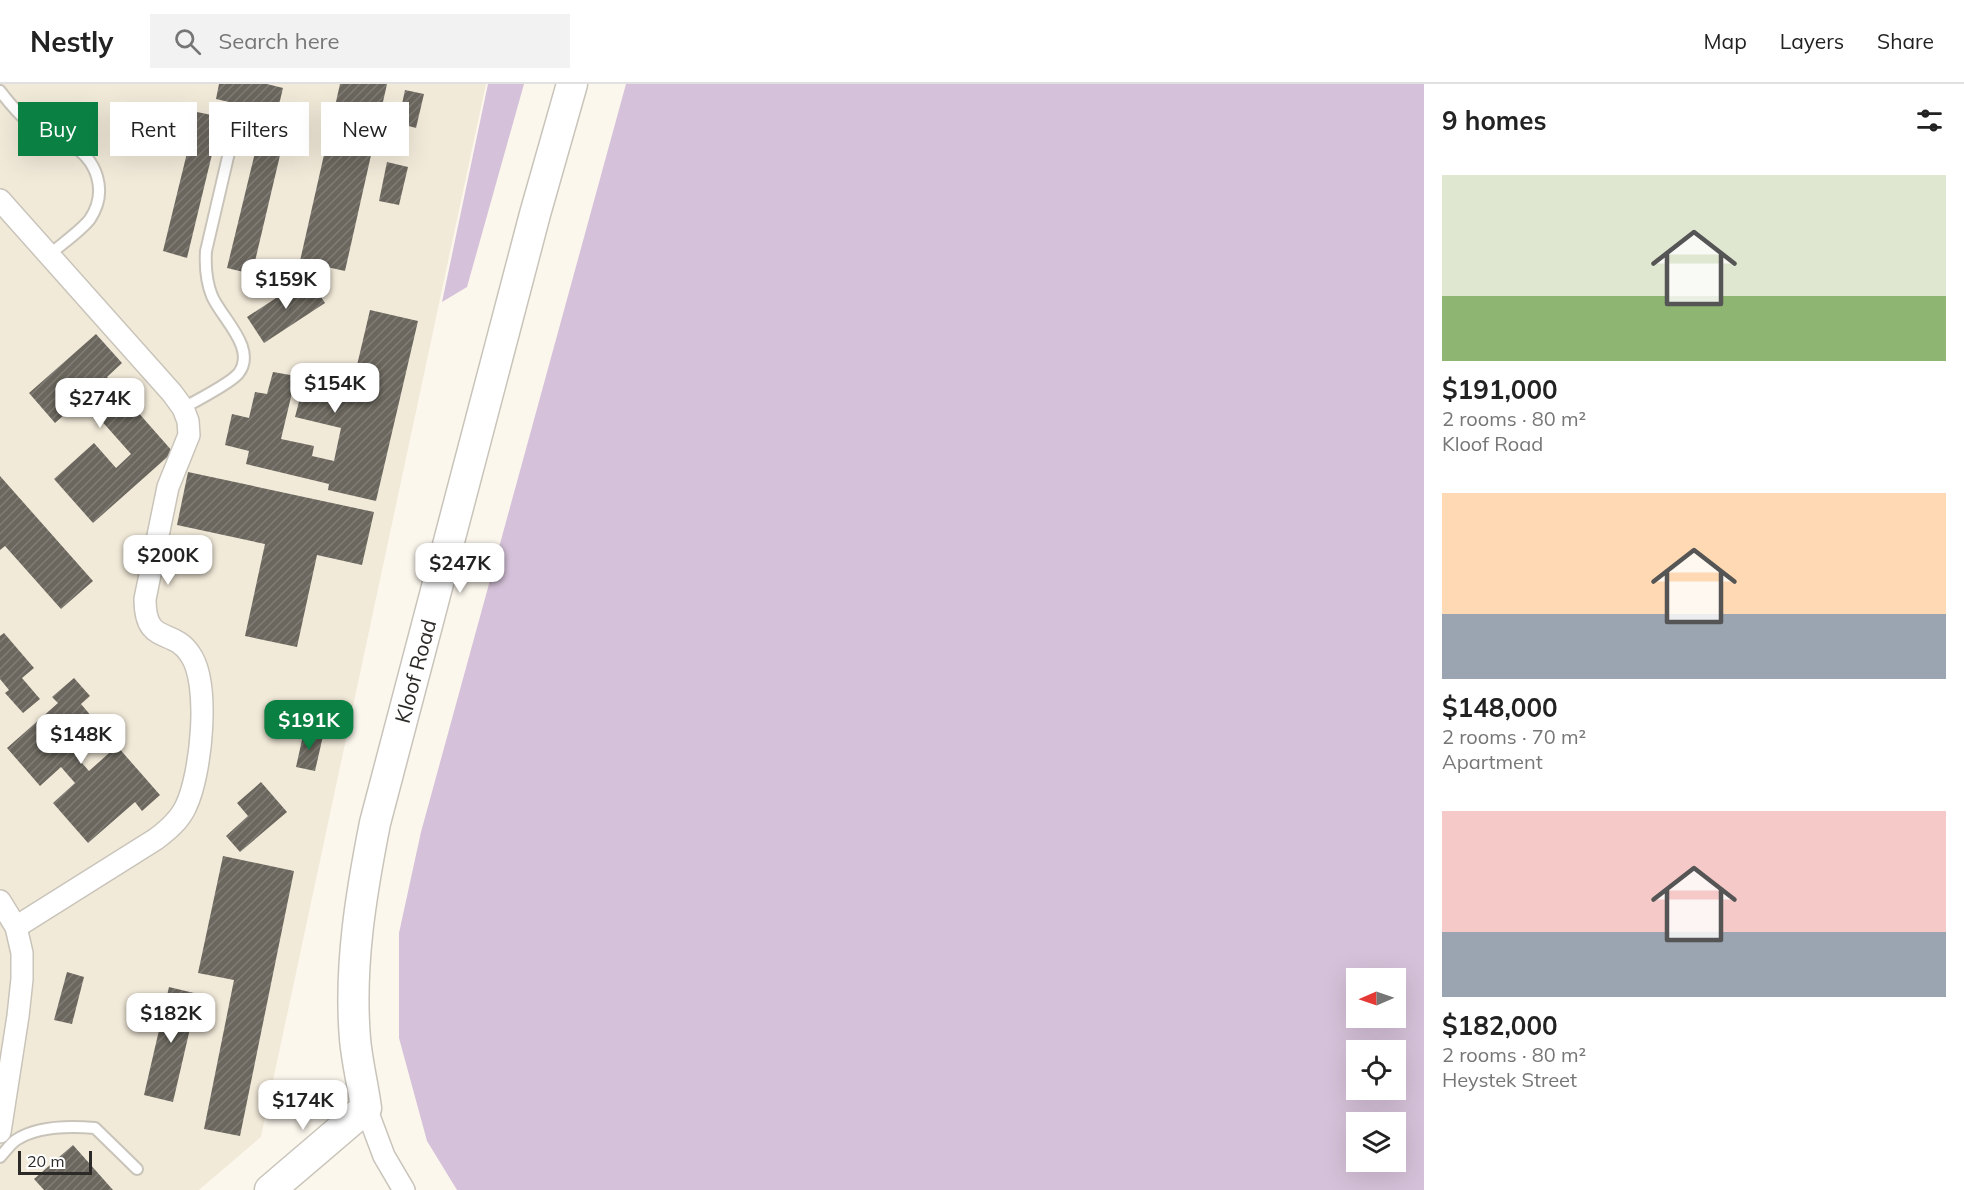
<!DOCTYPE html>
<html lang="en">
<head>
<meta charset="utf-8">
<style>
	:root { --surface:#fff; --page:#f2f2f2; --text:#222; --muted:#767676; --line:#e0e0e0; --accent:#0b8043 }
	body { margin:0; font-family:Mulish,sans-serif; background:var(--page); color:var(--text); height:100vh; display:flex; flex-direction:column; font-size:22px; white-space:nowrap }
	* { box-sizing:border-box; margin:0 }
	p { font-size:20px; color:var(--muted) }
	.icon { flex:none; width:33px; height:33px; fill:none; stroke:currentColor; stroke-width:2; stroke-linecap:round; stroke-linejoin:round }
	.map { position:relative; flex:1; overflow:hidden }
	.details { display:flex; flex-direction:column; background:var(--surface); width:540px }
	.details>* { flex:none }
	.banner { position:absolute; left:18px; top:18px; width:570px; height:54px; display:flex; gap:12px }
	.needle { width:39px; rotate:268deg }
	.buttons { position:absolute; left:1346px; top:884px; display:grid; gap:12px }
	.buttons a { display:grid; place-items:center; width:60px; height:60px; border-radius:0px; background:var(--surface); box-shadow:0 6px 24px #0002; font-size:30px }
	.scale { position:absolute; left:18px; bottom:15px; width:74px; box-sizing:border-box; padding-left:6px; border:3px solid #2c2a26; border-top:0; font-size:16px; line-height:21px; white-space:nowrap; color:#2c2a26; -webkit-text-stroke:4px #fff; paint-order:stroke }
	.price { position:absolute; translate:-50% -51px; padding:0 14px; border-radius:12px; background:#fff; color:#222; font-size:20px; line-height:39px; filter:drop-shadow(0 2px 3px #0008) }
	.price::after { content:''; position:absolute; left:50%; top:36px; width:18px; height:14px; margin-left:-9px; background:inherit; clip-path:polygon(0 0,100% 0,50% 100%) }
	.price.selected { background:var(--accent); color:#fff }
	ul { padding:0; list-style:none }
	li { display:grid; align-content:center; gap:12px; height:318px; padding:0 18px }
	li span { display:grid; place-items:center; height:186px; border-radius:0px; color:#555 }
	li>.icon { margin-inline-start:auto }
	span .icon { width:108px; height:108px; fill:#fffc; stroke-width:1 }
	li b { font-size:26px }
	h2 { display:flex; justify-content:space-between; align-items:center; height:72px; padding:0 18px; font-size:26px }
	.pill { padding:0 21px; border-radius:0px; background:var(--surface); box-shadow:0 6px 24px #0002; font-size:21px; line-height:54px }
	.pill.selected { background:var(--accent); color:#fff }
	header { display:flex; align-items:center; gap:36px; box-sizing:border-box; height:84px; padding:0 30px; background:var(--surface); border-bottom:2px solid var(--line) }
	header strong { font-size:28px }
	nav { display:flex; gap:33px; margin-inline-start:auto; font-size:21px }
	.search { width:420px; height:54px; background:var(--page); display:flex; align-items:center; gap:15px; box-sizing:border-box; padding:0 21px; border-radius:0px; color:var(--muted); font-size:22px }
	main { display:flex; flex:1; min-height:0 }
	.map>svg:first-child { display:block }
	.built { fill:#f2ead9 }
	.green { fill:#d5c1d9; fill-rule:evenodd }
	.building { fill:url(#building-hatch) }
	.lines { fill:none; stroke-linecap:round; stroke-linejoin:round }
	.lane-casing { stroke:#c9c4ba; stroke-width:14 }
	.street-casing { stroke:#c9c4ba; stroke-width:24 }
	.secondary-casing { stroke:#c9c4ba; stroke-width:33 }
	.lane { stroke:#fff; stroke-width:10 }
	.street { stroke:#fff; stroke-width:21 }
	.secondary { stroke:#fff; stroke-width:30 }
	.labels { text-anchor:middle; dominant-baseline:central; stroke-width:6; stroke-linejoin:round; paint-order:stroke }
	.street-label { font-size:21px; fill:#2c2a26; stroke:#fff }
</style>
</head>
<body>
<header>
<strong>Nestly</strong>
<div class="search"><svg class="icon" aria-label="search" viewBox="0 0 24 24"><circle cx="10" cy="10" r="6"/><path d="M15 15l6 6"/></svg>Search here</div>
<nav><a>Map</a><a>Layers</a><a>Share</a></nav>
</header>
<main>
<div class="map">
<svg width="1424" height="1106" viewBox="0 0 1424 1106">
	<defs>
		<pattern id="building-hatch" width="6" height="6" patternUnits="userSpaceOnUse" patternTransform="scale(1.5)"><rect width="6" height="6" fill="#6b675e"/><path d="M-1 1l2-2M0 6l6-6M5 7l2-2" fill="none" stroke="#807d76"/></pattern>
	</defs>
	<rect width="100%" height="100%" fill="#fcf7ed"/>
	<path class="built" d="M0 0H486L261 1053 199 1106H0Z"/>
	<g class="green">
		<path d="M488 0H524L467 203 442 218Z"/>
		<path d="M626 0H1424V1106H457L427 1057 399 954V849L421 748ZM1356 894H1395V933H1356ZM1356 966H1395V1005H1356ZM1356 1038H1395V1077H1356Z"/>
	</g>
	<g class="building">
		<path d="M219 0H267L283 4 277 29 216 15Z"/>
		<path d="M340 0H387L345 187 300 177Z"/>
		<path d="M405 6 424 10 416 44 398 39Z"/>
		<path d="M197 28 221 33 187 174 163 167Z"/>
		<path d="M261 44 285 50 252 190 227 184Z"/>
		<path d="M387 78 408 83 399 121 379 117Z"/>
		<path d="M308 193 325 219 264 259 247 233Z"/>
		<path d="M370 226 418 237 376 417 328 406 329 400 246 380 249 367 225 361 232 330 249 334 255 308 267 310 273 288 296 292 281 355 314 362 312 372 334 377 341 344 295 333 308 283 354 294Z"/>
		<path d="M96 250 122 279 107 293 173 368 93 439 54 395 94 359 116 384 131 370 82 315 55 339 29 309Z"/>
		<path d="M188 388 374 428 362 481 317 471 297 563 245 552 265 460 177 441Z"/>
		<path d="M0 392 93 497 61 525 5 462 0 466Z"/>
		<path d="M4 549 34 584 22 594 40 615 23 629 5 609 9 606 0 595V552Z"/>
		<path d="M74 594 90 612 81 620 103 646 75 671 89 687 117 662 160 711 142 727 135 718 88 759 53 719 75 699 61 683 40 702 7 664 58 619 52 613Z"/>
		<path d="M304 647 323 652 315 687 296 683Z"/>
		<path d="M261 698 287 728 240 768 226 752 248 732 237 719Z"/>
		<path d="M223 772 294 787 240 1052 204 1045 234 896 198 889Z"/>
		<path d="M67 888 84 893 72 940 54 936Z"/>
		<path d="M169 903 198 910 173 1018 144 1011Z"/>
		<path d="M73 1061 113 1106H44L34 1095Z"/>
	</g>
	<g class="lines">
		<g class="lane-casing">
			<g id="lane">
				<path d="M0 7C10 20 22 35 36 44 46 51 58 55 69 60 98 75 108 108 90 135 81 147 60 161 48 172"/>
				<path d="M183 324C196 317 229 300 238 290 258 265 222 235 212 212 206 197 205 183 206 167L234 47"/>
				<path d="M0 1073C5 1068 10 1060 16 1056 37 1042 72 1042 95 1044L137 1085"/>
			</g>
		</g>
		<g class="street-casing">
			<g id="street">
				<path d="M0 116 172 309 183 324 188 337 189 351 168 403 145 515C145 562 172 543 190 570 211 599 201 691 186 722 180 736 168 746 156 755L16 843"/>
				<path d="M0 817 16 843 22 869V895L18 932 0 1048"/>
				<path d="M366 1024 384 1072 404 1106"/>
			</g>
		</g>
		<g class="secondary-casing">
			<path id="secondary" d="M270 1106 366 1024C363 1001 357 978 355 955 349 882 361 810 375 739L535 130 572 0"/>
		</g>
		<use href="#lane" class="lane"/>
		<use href="#street" class="street"/>
		<use href="#secondary" class="secondary"/>
	</g>
	<g class="labels">
		<g class="street-label">
			<text transform="translate(415 587) rotate(-75)">Kloof Road</text>
		</g>
	</g>
</svg>
<div class="buttons">
<a><svg class="needle" viewBox="-14 -14 28 28"><path d="M0-13l5 13h-10z" fill="#e53935"/><path d="M0 13l5-13h-10z" fill="#767676"/></svg></a>
<a><svg class="icon" aria-label="locate" viewBox="0 0 24 24"><circle cx="12" cy="12" r="6"/><path d="M12 2v4M12 18v4M2 12h4M18 12h4"/></svg></a>
<a><svg class="icon" aria-label="layers" viewBox="0 0 24 24"><path d="M12 4l9 5-9 5-9-5zM3 14l9 5 9-5"/></svg></a>
</div>
<div class="scale">20 m</div>
<b class="price" style="left:286px;top:226px">$159K</b>
<b class="price" style="left:335px;top:330px">$154K</b>
<b class="price" style="left:100px;top:345px">$274K</b>
<b class="price" style="left:168px;top:502px">$200K</b>
<b class="price" style="left:460px;top:510px">$247K</b>
<b class="price selected" style="left:309px;top:667px">$191K</b>
<b class="price" style="left:81px;top:681px">$148K</b>
<b class="price" style="left:171px;top:960px">$182K</b>
<b class="price" style="left:303px;top:1047px">$174K</b>
<div class="banner">
<a class="pill selected">Buy</a>
<a class="pill">Rent</a>
<a class="pill">Filters</a>
<a class="pill">New</a>
</div>
</div>
<section class="details">
<h2>9 homes<svg class="icon" aria-label="filters" viewBox="0 0 24 24"><path d="M4 7h16M4 17h16"/><circle cx="9" cy="7" r="2"/><circle cx="15" cy="17" r="2"/></svg></h2>
<ul>
<li><span style="background:linear-gradient(#dfe7d0 65%,#8fb573 0)"><svg class="icon" aria-label="home" viewBox="0 0 24 24"><path d="M3 11l9-7 9 7M6 9v11h12V9"/></svg></span><div><b>$191,000</b><p>2 rooms · 80 m²</p><p>Kloof Road</p></div></li>
<li><span style="background:linear-gradient(#ffd9b3 65%,#9aa5b1 0)"><svg class="icon" aria-label="home" viewBox="0 0 24 24"><path d="M3 11l9-7 9 7M6 9v11h12V9"/></svg></span><div><b>$148,000</b><p>2 rooms · 70 m²</p><p>Apartment</p></div></li>
<li><span style="background:linear-gradient(#f6c9c9 65%,#9aa5b1 0)"><svg class="icon" aria-label="home" viewBox="0 0 24 24"><path d="M3 11l9-7 9 7M6 9v11h12V9"/></svg></span><div><b>$182,000</b><p>2 rooms · 80 m²</p><p>Heystek Street</p></div></li>
</ul>
</section>
</main>
</body>
</html>
